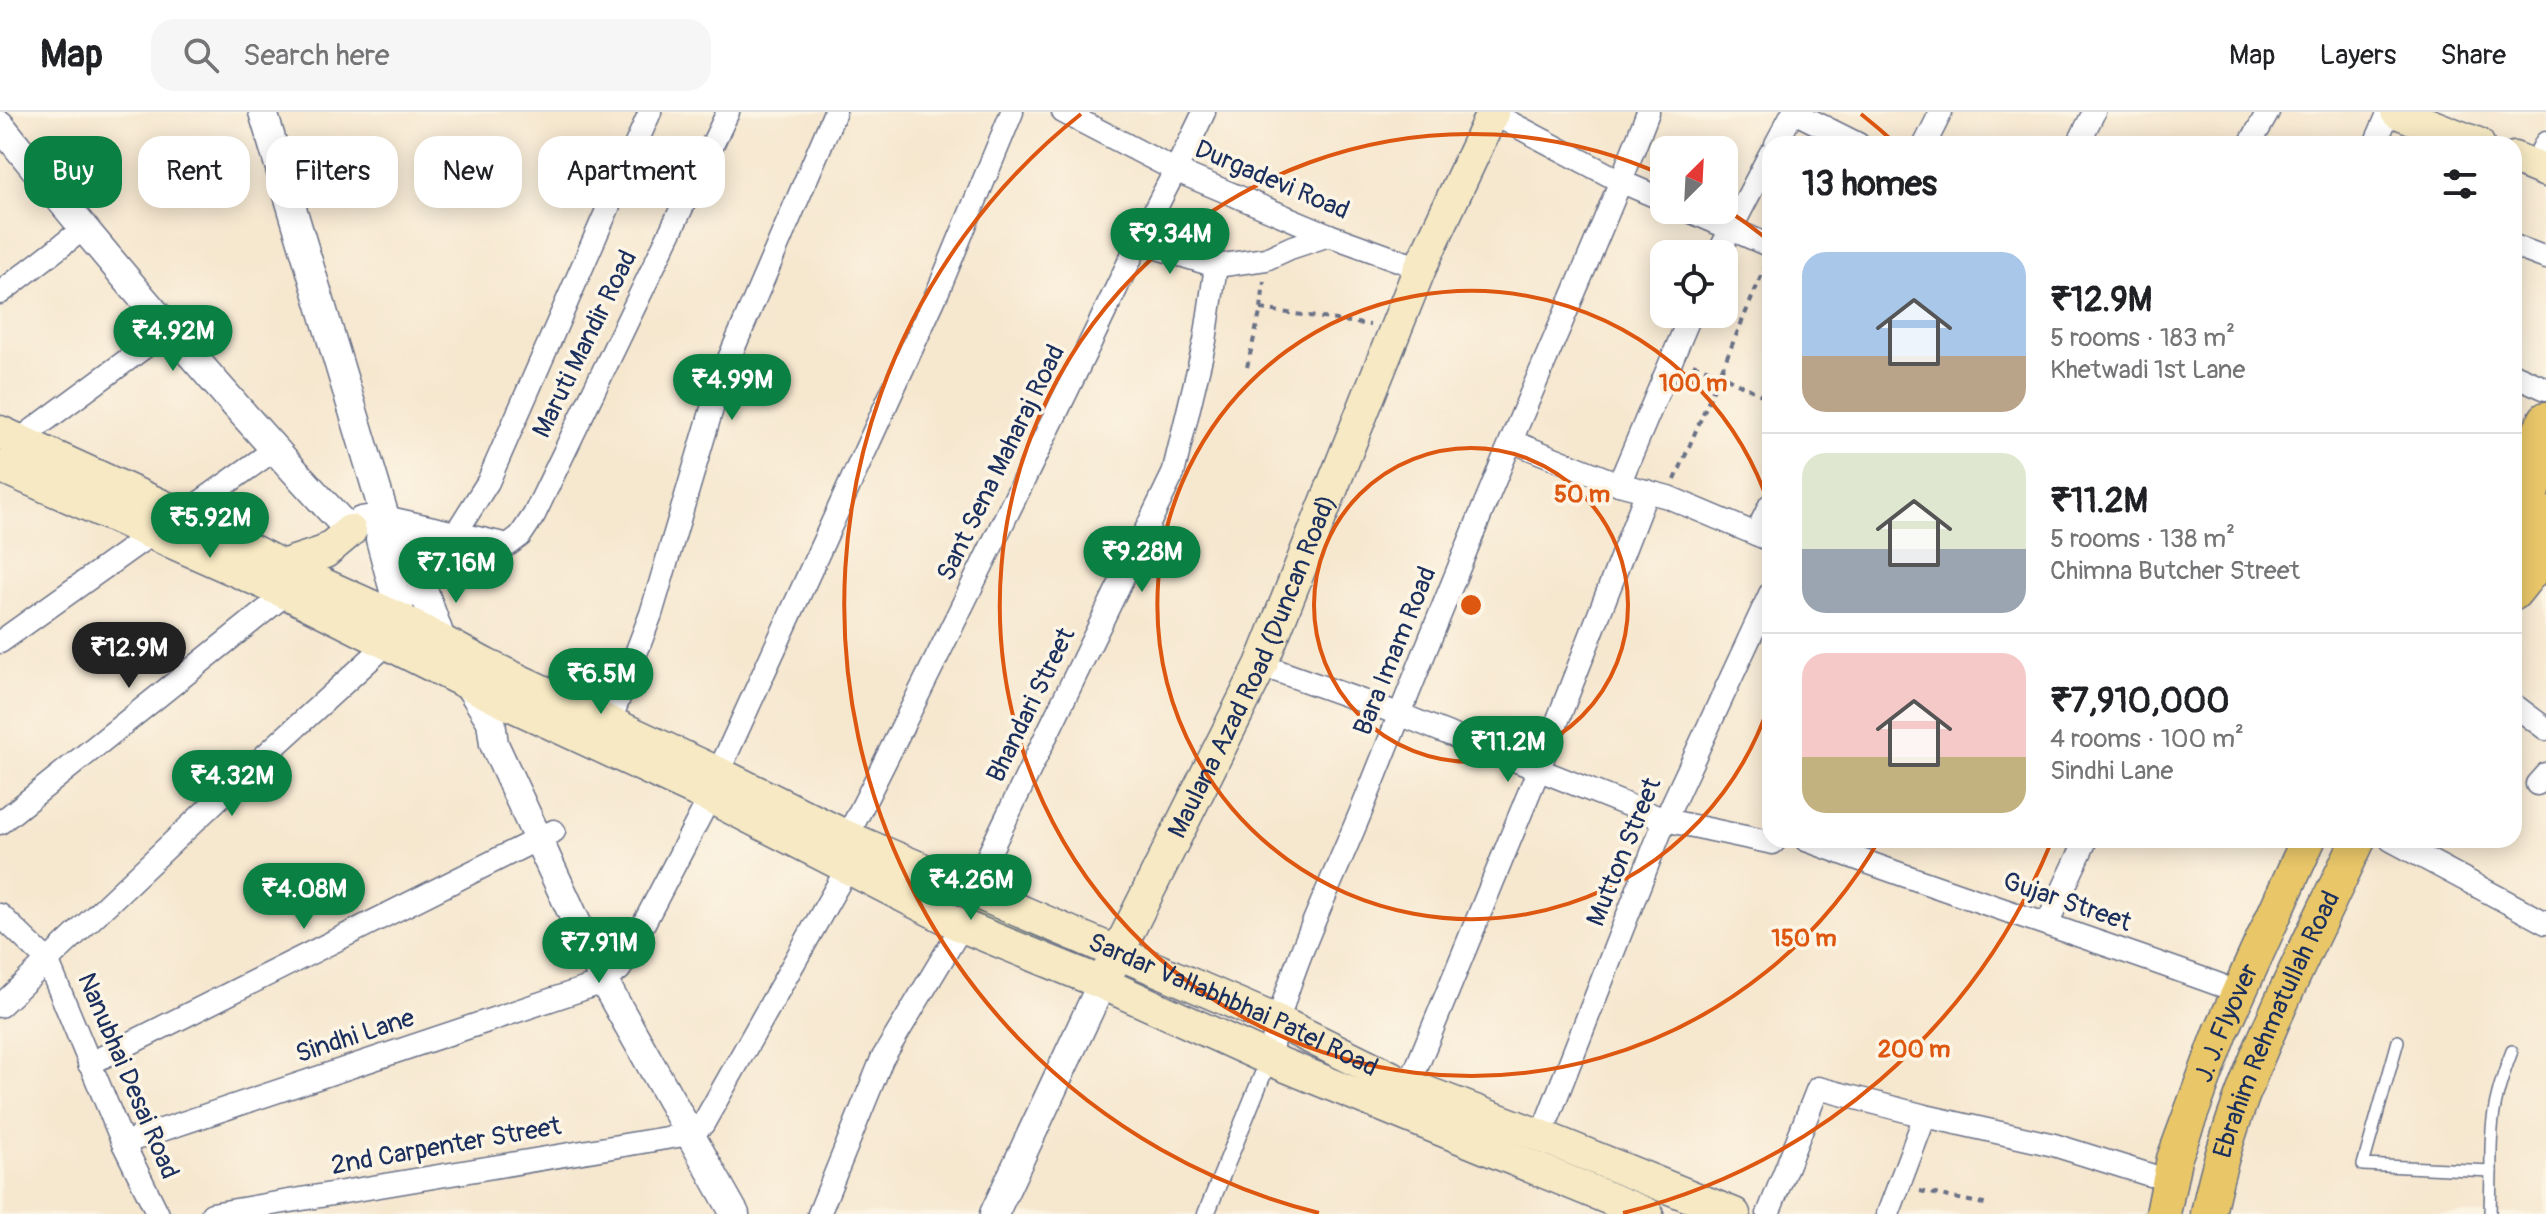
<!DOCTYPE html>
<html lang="en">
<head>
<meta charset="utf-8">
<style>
	:root { --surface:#fff; --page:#f6f6f6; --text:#202124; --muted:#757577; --line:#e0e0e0; --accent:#0b8043 }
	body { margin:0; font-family:Pangolin,sans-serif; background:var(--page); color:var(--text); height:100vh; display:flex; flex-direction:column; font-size:30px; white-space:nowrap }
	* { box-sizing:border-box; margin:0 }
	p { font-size:26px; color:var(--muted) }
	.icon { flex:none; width:44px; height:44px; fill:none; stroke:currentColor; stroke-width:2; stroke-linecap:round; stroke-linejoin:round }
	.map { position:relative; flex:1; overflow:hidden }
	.drawer { position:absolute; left:1762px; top:24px; width:760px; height:712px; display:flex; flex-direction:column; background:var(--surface); border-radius:24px; box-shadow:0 4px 20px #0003 }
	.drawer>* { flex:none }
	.banner { position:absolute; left:24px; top:24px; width:760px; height:72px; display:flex; gap:16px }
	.needle { width:52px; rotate:24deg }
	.controls { position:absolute; left:1650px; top:24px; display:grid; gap:16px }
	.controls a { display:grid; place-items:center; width:88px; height:88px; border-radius:16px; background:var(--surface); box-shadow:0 4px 20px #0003; font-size:40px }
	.price { position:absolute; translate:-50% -68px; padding:0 18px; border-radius:28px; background:var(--accent); color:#fff; font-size:26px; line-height:52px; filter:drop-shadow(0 2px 4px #0008) }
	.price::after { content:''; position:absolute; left:50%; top:48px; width:24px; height:18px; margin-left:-12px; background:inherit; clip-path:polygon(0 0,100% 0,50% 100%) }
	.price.current { background:#222; color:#fff }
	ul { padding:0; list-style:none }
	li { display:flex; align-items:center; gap:24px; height:200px; padding:0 40px }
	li+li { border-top:2px solid var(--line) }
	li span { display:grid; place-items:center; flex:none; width:224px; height:160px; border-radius:24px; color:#555 }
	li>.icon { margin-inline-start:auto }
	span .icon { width:96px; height:96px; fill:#fffc; stroke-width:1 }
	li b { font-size:34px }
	h2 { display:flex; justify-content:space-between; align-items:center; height:96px; padding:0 40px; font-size:34px }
	.tag { padding:0 28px; border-radius:24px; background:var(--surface); box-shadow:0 4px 20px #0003; font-size:28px; line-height:72px }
	.tag.current { background:var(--accent); color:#fff }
	header { display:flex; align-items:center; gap:48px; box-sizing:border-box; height:112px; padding:0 40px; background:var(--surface); border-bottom:2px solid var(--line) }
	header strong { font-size:38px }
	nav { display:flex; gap:44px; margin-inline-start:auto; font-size:28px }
	.search { width:560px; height:72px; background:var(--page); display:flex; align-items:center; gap:20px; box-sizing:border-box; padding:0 28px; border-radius:24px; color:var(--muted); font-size:30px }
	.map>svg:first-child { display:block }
	.green { fill:#c2cf71; stroke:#6e7f68; stroke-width:2 }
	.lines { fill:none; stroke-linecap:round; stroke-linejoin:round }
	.service-casing { stroke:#686f86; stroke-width:14 }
	.pedestrian-casing { stroke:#686f86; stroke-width:19 }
	.minor-casing { stroke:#686f86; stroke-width:25 }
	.tertiary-casing { stroke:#686f86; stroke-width:31 }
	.secondary-casing { stroke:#686f86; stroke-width:35 }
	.primary-casing { stroke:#686f86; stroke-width:37 }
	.path { stroke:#686f86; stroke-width:4; stroke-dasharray:6 6; stroke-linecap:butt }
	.service { stroke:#fff; stroke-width:11 }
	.pedestrian { stroke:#fff; stroke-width:16 }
	.minor { stroke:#fff; stroke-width:22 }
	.tertiary { stroke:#fff; stroke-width:28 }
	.secondary { stroke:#f6e9c3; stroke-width:32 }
	.primary { stroke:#e9c769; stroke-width:34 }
	.ring { fill:none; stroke:#de5710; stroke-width:4 }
	.labels { text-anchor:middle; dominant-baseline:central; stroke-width:7; stroke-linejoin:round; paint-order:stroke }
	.street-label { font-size:26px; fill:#1b2f5e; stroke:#fcf5e5 }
	.centre { fill:#de5710; stroke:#fcf5e5; stroke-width:4 }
	.ring-label { font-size:24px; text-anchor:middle; font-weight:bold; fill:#de5710; stroke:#fcf5e5; stroke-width:7; stroke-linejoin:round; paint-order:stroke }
</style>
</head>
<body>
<header>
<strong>Map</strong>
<div class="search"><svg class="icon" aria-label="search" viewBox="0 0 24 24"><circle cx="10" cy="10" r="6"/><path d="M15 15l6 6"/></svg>Search here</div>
<nav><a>Map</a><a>Layers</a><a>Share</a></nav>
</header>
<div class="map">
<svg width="2546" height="1102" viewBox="0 0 2546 1102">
	<rect width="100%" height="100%" fill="#fcf5e5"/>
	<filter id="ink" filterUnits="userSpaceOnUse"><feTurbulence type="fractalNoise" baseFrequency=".0125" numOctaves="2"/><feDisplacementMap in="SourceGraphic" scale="16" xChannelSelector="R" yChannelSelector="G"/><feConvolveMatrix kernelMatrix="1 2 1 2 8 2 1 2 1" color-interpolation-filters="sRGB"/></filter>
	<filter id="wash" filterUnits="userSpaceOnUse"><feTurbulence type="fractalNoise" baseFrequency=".006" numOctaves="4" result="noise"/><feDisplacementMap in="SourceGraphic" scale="32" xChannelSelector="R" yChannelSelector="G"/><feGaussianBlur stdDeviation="1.8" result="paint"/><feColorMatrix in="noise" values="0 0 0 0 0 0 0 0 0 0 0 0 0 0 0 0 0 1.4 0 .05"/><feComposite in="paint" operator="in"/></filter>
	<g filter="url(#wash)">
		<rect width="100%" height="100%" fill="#f6e7cf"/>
		<path class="green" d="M920 774 957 782 1051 826 1044 842 950 799Z"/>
	</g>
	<g filter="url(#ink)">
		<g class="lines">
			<g class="service-casing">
				<g id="service">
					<path d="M2398 929 2363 1053 2491 1059 2490 1102"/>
					<path d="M2491 1059C2490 1009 2494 986 2512 939"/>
				</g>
			</g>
			<g class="pedestrian-casing">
				<path id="pedestrian" d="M1206 1102 1269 947"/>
			</g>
			<g class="minor-casing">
				<g id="minor">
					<path d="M1063 0 1177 59 1329 123 1420 156"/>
					<path d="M1490 0 1622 70 1664 88"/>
					<path d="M1794 0 1858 32"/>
					<path d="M1776 32 1793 0"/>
					<path d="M1925 32 1941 0"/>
					<path d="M2078 32 2094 0"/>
					<path d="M2250 32 2268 0"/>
					<path d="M2375 32 2389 0"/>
					<path d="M2534 54 2546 31"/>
					<path d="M1687 98 1770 134"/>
					<path d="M1138 130 1216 154 1266 147 1290 136 1329 123"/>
					<path d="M2514 134 2546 146"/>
					<path d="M1718 142 1770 42"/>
					<path d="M0 181 83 117"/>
					<path d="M2514 263 2546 277"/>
					<path d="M19 328 169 217"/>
					<path d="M1511 329 1619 372 1668 385 1770 428"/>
					<path d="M1619 372 1691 202"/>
					<path d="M182 403 274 338"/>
					<path d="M385 405 508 433 520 424 534 403 728 0"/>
					<path d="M1756 422 1770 393"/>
					<path d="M416 484 488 370 650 0"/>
					<path d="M0 530 154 420"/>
					<path d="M1261 553 1399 602 1665 708 1773 731 1776 728"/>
					<path d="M2514 593 2546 617"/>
					<path d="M609 612 651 502 722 263 835 0"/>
					<path d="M718 661 938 179 1012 0"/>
					<path d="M2537 672 2546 662"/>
					<path d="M0 711 287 481"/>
					<path d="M847 725C943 535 1036 344 1128 152 1152 101 1180 52 1204 0"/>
					<path d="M1806 728C1943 779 2082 823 2220 873"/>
					<path d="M2391 728 2546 811"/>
					<path d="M971 779 1173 362 1205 229 1216 154"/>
					<path d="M0 803 47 848 123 1031 158 1102"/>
					<path d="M2047 812 2086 728"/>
					<path d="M0 894 237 669 387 532 394 521"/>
					<path d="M1269 947C1287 855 1334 769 1368 682 1415 564 1462 446 1511 329 1557 219 1606 111 1648 0"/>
					<path d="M89 952 554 719"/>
					<path d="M1409 974 1538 659 1647 379"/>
					<path d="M1541 1024 1665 708 1770 482"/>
					<path d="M123 1031 604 870 620 857 710 685"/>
					<path d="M212 1102 690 1022 703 1012 848 755"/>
					<path d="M819 1102 882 947 962 814"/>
					<path d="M1768 1102 1818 976 1925 1004 2054 1033 2150 1063"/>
					<path d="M1888 1102 1925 1004"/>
				</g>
			</g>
			<g class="tertiary-casing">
				<g id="tertiary">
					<path d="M263 0 385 405 403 421 442 530 491 609 494 632 604 870 735 1102"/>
					<path d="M0 13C112 153 227 288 350 419L361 409 385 405"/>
					<path d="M385 405 380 427 402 508"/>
					<path d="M994 1102 1102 871"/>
				</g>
			</g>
			<g class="secondary-casing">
				<g id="secondary">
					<path d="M2397 0 2478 32"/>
					<path d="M2514 46 2546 59"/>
					<path id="s1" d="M0 320 182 403 282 454 402 508 486 553 718 661 847 725 1277 909 1409 974 1541 1024 1734 1102"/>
					<path d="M0 354 287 481 503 589 710 685 962 814 1102 871 1269 947 1647 1102"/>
					<path d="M282 454 325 440 350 419"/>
					<path id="s2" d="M1109 858 1261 553 1420 156 1493 0"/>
				</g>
			</g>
			<g class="primary-casing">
				<g id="primary">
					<path d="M2514 370 2546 307"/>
					<path d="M2514 409 2546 354"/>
					<path d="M2514 448 2532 425 2546 402"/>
					<path d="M2514 481 2546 441"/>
					<path id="s3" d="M2163 1102 2174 1047 2221 920 2308 728"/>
					<path id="s4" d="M2208 1102C2233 974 2303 846 2358 728"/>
				</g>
			</g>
			<g class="path">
				<path d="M1261 197 1370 213"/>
				<path d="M1693 252 1719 262 1770 287"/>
				<path d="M1247 255 1261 197 1264 169"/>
				<path d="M1675 368 1765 155"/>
				<path d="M1920 1079 1989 1093"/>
			</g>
			<use href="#service" class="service"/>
			<use href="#pedestrian" class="pedestrian"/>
			<use href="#minor" class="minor"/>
			<use href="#tertiary" class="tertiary"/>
			<use href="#secondary" class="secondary"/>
			<use href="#primary" class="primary"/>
		</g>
	</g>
	<g class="ring">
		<circle cx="1471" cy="493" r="157"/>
		<path d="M1770 590A314 314 0 1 1 1770 396"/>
		<path d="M1879 728A471 471 0 1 1 1663 63M1724 96A471 471 0 0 1 1767 127"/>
		<path d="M2050 733A627 627 0 0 1 1623 1101M1319 1101A627 627 0 0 1 1081 2M1861 2A627 627 0 0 1 1895 31"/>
	</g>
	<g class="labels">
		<g class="street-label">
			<text transform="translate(1272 68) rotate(23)">Durgadevi Road</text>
			<text transform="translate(585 232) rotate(-64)">Maruti Mandir Road</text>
			<text transform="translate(1001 351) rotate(-64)">Sant Sena Maharaj Road</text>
			<text transform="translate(1395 539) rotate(-68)">Bara Imam Road</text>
			<text stroke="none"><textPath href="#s2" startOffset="336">Maulana Azad Road (Duncan Road)</textPath></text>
			<text transform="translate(1031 593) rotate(-64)">Bhandari Street</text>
			<text transform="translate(1624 740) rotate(-68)">Mutton Street</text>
			<text transform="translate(2067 790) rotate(19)">Gujar Street</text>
			<text stroke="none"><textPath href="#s1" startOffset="1360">Sardar Vallabhbhai Patel Road</textPath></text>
			<text stroke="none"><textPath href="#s3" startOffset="202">J. J. Flyover</textPath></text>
			<text stroke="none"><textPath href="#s4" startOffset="202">Ebrahim Rehmatullah Road</textPath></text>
			<text transform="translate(355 924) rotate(-18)">Sindhi Lane</text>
			<text transform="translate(128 964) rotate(67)">Nanubhai Desai Road</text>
			<text transform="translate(446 1034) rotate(-10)">2nd Carpenter Street</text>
		</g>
	</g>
	<circle cx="1471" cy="493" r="12" class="centre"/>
	<g class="ring-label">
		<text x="1693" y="279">100 m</text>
		<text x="1582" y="390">50 m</text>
		<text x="1804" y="834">150 m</text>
		<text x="1914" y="945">200 m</text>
	</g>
</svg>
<div class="controls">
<a><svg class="needle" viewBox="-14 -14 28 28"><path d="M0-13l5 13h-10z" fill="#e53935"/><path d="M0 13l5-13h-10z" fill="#757577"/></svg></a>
<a><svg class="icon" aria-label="locate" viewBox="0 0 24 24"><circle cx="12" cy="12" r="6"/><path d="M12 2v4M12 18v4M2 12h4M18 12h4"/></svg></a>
</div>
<b class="price" style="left:1170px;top:164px">₹9.34M</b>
<b class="price" style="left:173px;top:261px">₹4.92M</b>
<b class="price" style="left:732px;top:310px">₹4.99M</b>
<b class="price" style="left:210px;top:448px">₹5.92M</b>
<b class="price" style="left:1142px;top:482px">₹9.28M</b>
<b class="price" style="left:456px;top:493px">₹7.16M</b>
<b class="price current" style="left:129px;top:578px">₹12.9M</b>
<b class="price" style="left:601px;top:604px">₹6.5M</b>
<b class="price" style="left:1508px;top:672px">₹11.2M</b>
<b class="price" style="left:232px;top:706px">₹4.32M</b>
<b class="price" style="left:971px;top:810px">₹4.26M</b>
<b class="price" style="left:304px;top:819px">₹4.08M</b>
<b class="price" style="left:599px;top:873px">₹7.91M</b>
<div class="banner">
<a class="tag current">Buy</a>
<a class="tag">Rent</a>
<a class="tag">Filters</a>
<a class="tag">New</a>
<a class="tag">Apartment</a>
</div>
<section class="drawer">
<h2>13 homes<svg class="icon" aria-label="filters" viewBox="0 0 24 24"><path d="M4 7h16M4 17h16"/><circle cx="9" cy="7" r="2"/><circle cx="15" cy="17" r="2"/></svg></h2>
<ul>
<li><span style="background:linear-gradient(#a9c7e8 65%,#b9a48a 0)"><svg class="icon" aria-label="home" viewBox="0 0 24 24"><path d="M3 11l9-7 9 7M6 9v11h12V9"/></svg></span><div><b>₹12.9M</b><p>5 rooms · 183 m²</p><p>Khetwadi 1st Lane</p></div></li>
<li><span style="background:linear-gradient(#dfe7d0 60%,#9aa5b1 0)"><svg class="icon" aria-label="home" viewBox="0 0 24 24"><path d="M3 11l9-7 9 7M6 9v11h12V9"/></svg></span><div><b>₹11.2M</b><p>5 rooms · 138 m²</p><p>Chimna Butcher Street</p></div></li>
<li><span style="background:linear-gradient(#f6c9c9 65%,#c2b280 0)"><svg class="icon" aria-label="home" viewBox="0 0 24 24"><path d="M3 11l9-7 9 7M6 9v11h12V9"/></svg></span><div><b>₹7,910,000</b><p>4 rooms · 100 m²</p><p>Sindhi Lane</p></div></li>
</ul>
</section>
</div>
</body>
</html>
